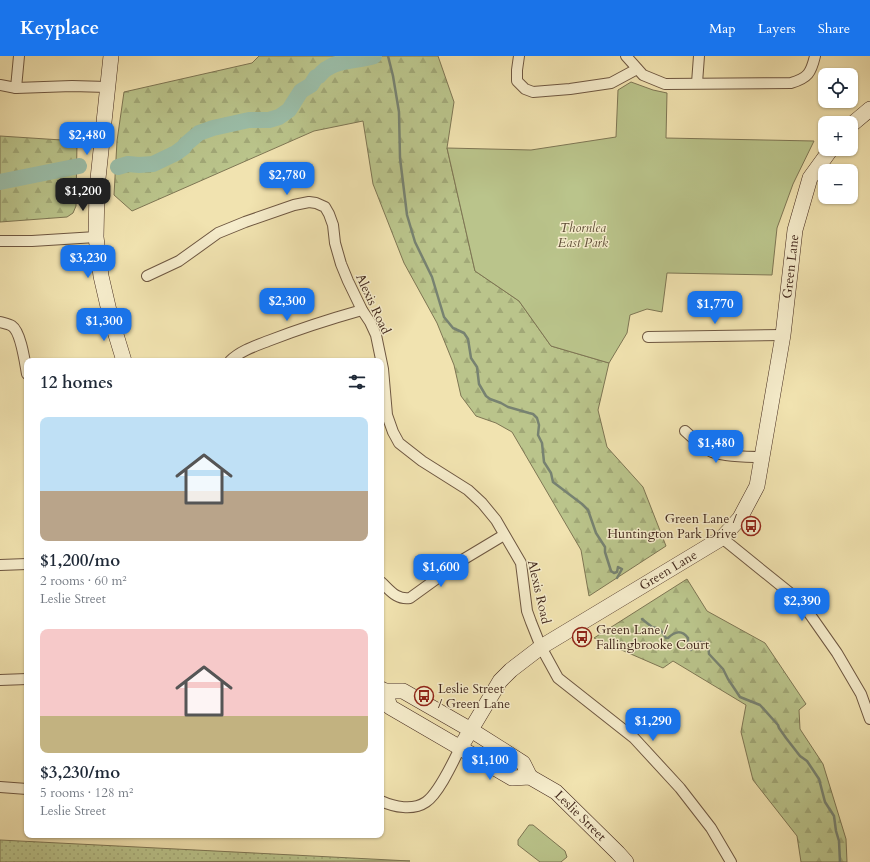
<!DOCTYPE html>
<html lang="en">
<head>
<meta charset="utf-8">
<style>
	:root { --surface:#fff; --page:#f6f6f7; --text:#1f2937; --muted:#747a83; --accent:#1a73e8 }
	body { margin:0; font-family:Cardo,serif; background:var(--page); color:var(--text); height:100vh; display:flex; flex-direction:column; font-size:15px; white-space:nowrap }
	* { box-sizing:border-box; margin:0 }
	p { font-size:13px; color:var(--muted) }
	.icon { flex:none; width:22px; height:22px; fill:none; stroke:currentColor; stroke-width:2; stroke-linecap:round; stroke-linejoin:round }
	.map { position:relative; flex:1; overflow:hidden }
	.panel { position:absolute; left:24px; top:302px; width:360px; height:480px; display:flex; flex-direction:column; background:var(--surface); border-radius:8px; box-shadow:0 1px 3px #0004 }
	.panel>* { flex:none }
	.fabs { position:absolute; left:818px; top:12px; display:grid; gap:8px }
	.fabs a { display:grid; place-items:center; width:40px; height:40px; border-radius:8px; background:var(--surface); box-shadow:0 1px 3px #0004; font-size:20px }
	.price { position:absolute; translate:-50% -34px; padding:0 9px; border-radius:8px; background:var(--accent); color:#fff; font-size:13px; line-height:26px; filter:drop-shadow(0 1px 2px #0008) }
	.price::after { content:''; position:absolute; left:50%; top:24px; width:12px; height:9px; margin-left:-6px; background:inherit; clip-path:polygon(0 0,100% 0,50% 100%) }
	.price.active { background:#222; color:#fff }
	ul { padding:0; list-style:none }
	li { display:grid; align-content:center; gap:8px; height:212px; padding:0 16px }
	li span { display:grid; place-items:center; height:124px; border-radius:8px; color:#555 }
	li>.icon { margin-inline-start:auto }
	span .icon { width:72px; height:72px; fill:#fffc; stroke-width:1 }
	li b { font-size:17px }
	h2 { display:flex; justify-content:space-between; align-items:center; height:48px; padding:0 16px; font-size:17px }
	header { display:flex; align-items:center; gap:24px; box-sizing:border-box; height:56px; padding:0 20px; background:var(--accent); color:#fff }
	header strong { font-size:19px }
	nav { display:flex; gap:22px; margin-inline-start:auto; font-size:14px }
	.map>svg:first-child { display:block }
	.grass { fill:url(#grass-dots); stroke:#7e7654 }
	.forest { fill:url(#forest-firs); stroke:#7e7654 }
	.green { fill:#bac48b; stroke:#7e7654 }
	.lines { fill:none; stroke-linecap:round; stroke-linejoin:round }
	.stream { stroke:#778271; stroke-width:2.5 }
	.river { stroke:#9bbea9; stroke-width:16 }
	.street-casing { stroke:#6e5741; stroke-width:12 }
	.secondary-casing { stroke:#42281c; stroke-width:16 }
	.street { stroke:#f6edcc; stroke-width:10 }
	.secondary { stroke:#f6edcc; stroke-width:15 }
	.labels { text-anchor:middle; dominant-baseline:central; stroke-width:3; stroke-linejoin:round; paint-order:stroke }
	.park-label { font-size:13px; font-style:italic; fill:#604f38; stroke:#f6edcc }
	.street-label { font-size:13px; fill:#42281c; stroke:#f6edcc }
	.poi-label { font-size:13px; fill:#42281c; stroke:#f6edcc; text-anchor:start }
</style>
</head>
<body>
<header>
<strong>Keyplace</strong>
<nav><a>Map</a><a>Layers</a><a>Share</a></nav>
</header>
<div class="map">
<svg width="870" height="806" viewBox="0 0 870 806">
	<defs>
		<pattern id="grass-dots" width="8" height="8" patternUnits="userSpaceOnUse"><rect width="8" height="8" fill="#bac48b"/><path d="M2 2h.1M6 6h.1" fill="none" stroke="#a1a877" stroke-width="1.8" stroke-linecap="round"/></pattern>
		<pattern id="forest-firs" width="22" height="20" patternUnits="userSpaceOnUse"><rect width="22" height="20" fill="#bac48b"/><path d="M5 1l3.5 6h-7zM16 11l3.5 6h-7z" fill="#a1a877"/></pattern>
	</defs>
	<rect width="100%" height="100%" fill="#f1e3b0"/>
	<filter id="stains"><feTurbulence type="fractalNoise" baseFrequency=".005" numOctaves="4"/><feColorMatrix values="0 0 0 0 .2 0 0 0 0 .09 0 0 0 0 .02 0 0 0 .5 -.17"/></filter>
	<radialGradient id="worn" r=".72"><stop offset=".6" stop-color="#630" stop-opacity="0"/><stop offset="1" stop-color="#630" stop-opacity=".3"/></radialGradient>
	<path class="grass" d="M0 784 410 805 0 806Z"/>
	<g class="forest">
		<path d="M259 0H438L454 46 447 92 475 215 519 245 551 290 609 307 598 354 607 391 643 431 666 490 589 540 581 494 512 376 496 367 476 360 461 340 454 309 437 267 404 207 373 128 363 65 314 75 132 155 114 139 117 85 124 36 252 7Z"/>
		<path d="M0 80 77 85 76 150 73 157 67 161 0 166Z"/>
		<path d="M687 523 707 555 765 587 806 648 799 654 800 673 823 708 846 783 847 806H801L797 780 753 724 741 676 746 649 673 605 663 612 594 582Z"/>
	</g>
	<g class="green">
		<path d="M631 26 653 34 667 37 666 82 814 85 793 128 777 172 772 219 667 217 662 256 647 253 630 259 627 277 609 307 551 290 519 245 475 215 447 92 531 94 616 81 618 34Z"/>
		<path d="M529 769H533L565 795 567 801 561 806H540L518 789V784Z"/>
	</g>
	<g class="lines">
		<g class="stream">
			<path d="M388 0 393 20 399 56 400 102 407 159 415 186 432 221 444 261 453 272 464 277 468 283 471 302 477 311 479 328 486 340 490 343 501 347 508 351 529 357 533 358 537 362 539 369 538 379 542 387 544 406 551 417 553 426 582 448 588 454 596 477 605 491V496L611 515 614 517 617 516 618 511 622 513 617 522"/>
			<path d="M642 563 652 571 660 573 666 582H668C675 575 682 574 688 582V590L691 594 697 586H701L708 587 709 598 723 613 728 623 740 641 760 649 778 669 779 672 786 682 800 700 807 705 819 723 825 746 834 760 836 775 839 785 840 806"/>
		</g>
		<g class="river">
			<path d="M118 111 128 108 139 109 153 108 176 97 184 91 186 88 199 77 213 72 249 64H269L279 61 289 54 301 35 311 29 316 21 319 20C332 3 355 6 374 0"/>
			<path d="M0 126 79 110"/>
		</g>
		<g class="street-casing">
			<g id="street">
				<path d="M519 0 517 14V25L525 33 533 36 570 33 611 27 637 13"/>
				<path d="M626 0 643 19 665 28 791 27C808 22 811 17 815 0"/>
				<path d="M697 27 699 0"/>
				<path d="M0 29 16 32 72 30 107 31"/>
				<path d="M16 32 19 0"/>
				<path d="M0 185H32L96 181"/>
				<path d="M147 220 179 205 218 177 245 166 294 149 309 146 316 147 325 151 329 158 333 169 335 187 341 208 348 225 362 254 370 266 376 279 383 313 387 359 393 376 399 387 422 405 468 434 482 447 496 464 521 507 527 555 531 566 541 591 558 622 634 682 680 732 711 772 731 806"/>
				<path d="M0 266C3 267 9 268 12 270 21 276 25 307 27 318"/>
				<path d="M648 281 783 279"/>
				<path d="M230 305C240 295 255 290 268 285 299 273 330 263 362 254"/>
				<path d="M685 375C693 382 702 392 712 396 724 400 750 401 763 401"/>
				<path d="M722 482 790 537 804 550 837 597 861 638 870 663"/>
				<path d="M0 509 27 508"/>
				<path d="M381 526C390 534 396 544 410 542L464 503 504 479"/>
				<path d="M0 624 27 623"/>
				<path d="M0 731 27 733"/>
				<path d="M381 745C394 751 413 755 426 746 439 737 453 706 460 692"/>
			</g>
		</g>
		<g class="secondary-casing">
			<g id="secondary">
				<path d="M111 0 97 132 96 181 101 220 110 259 124 305"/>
				<path d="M851 69 870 53"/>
				<path d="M381 633 385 635H403L471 674 523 707 530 721"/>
				<path id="s1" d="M385 635 390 651 512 722 530 721 556 736 618 797 626 806"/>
				<path id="s2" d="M460 692 500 625 511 614 541 591 722 482 740 462 757 430 783 279 795 174 810 122 831 93"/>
			</g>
		</g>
		<use href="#street" class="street"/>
		<use href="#secondary" class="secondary"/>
	</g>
	<defs>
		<g id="bus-ring" transform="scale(1)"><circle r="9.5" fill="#f6edcc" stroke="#8f2418" stroke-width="1.5"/><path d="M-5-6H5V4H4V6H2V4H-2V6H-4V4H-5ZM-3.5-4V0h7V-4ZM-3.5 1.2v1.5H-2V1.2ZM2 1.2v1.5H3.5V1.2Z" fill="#8f2418"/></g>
	</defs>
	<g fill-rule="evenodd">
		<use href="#bus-ring" x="751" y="470"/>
		<use href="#bus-ring" x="582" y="581"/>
		<use href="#bus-ring" x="424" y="640"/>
	</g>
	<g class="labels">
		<g class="park-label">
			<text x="583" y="172">Thornlea<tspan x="583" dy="15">East Park</tspan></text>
		</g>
		<g class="street-label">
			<text stroke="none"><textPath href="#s2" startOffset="628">Green Lane</textPath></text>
			<text transform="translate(373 248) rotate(65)">Alexis Road</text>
			<text stroke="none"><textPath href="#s2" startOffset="280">Green Lane</textPath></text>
			<text transform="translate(539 536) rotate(77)">Alexis Road</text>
			<text stroke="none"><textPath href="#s1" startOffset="240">Leslie Street</textPath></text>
		</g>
		<g class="poi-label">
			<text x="737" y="463" text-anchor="end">Green Lane /<tspan x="737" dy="15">Huntington Park Drive</tspan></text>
			<text x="596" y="574">Green Lane /<tspan x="596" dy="15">Fallingbrooke Court</tspan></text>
			<text x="438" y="633">Leslie Street<tspan x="438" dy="15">/ Green Lane</tspan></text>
		</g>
	</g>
	<rect width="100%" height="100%" filter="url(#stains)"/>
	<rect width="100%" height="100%" fill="url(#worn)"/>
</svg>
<div class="fabs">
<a><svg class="icon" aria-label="locate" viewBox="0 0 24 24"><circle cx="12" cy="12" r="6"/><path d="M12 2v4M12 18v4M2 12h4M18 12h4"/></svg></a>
<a>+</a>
<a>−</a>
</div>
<b class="price" style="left:87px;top:100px">$2,480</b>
<b class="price" style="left:287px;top:140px">$2,780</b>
<b class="price active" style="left:83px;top:156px">$1,200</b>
<b class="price" style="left:88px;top:223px">$3,230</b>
<b class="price" style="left:287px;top:266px">$2,300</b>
<b class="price" style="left:715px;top:269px">$1,770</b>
<b class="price" style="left:104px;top:286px">$1,300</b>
<b class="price" style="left:716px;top:408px">$1,480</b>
<b class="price" style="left:441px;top:532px">$1,600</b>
<b class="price" style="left:802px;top:566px">$2,390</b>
<b class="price" style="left:653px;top:686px">$1,290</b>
<b class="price" style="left:490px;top:725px">$1,100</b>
<section class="panel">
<h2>12 homes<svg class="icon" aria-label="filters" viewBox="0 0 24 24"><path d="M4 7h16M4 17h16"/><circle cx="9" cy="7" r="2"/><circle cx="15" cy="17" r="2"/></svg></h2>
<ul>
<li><span style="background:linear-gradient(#bfe0f5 60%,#b9a48a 0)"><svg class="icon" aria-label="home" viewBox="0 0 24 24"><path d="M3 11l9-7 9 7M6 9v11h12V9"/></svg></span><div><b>$1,200/mo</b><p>2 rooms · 60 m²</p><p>Leslie Street</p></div></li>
<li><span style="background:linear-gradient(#f6c9c9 70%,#c2b280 0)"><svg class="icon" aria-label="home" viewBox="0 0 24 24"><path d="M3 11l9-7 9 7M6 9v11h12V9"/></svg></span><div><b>$3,230/mo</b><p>5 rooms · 128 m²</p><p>Leslie Street</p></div></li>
</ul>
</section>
</div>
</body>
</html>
